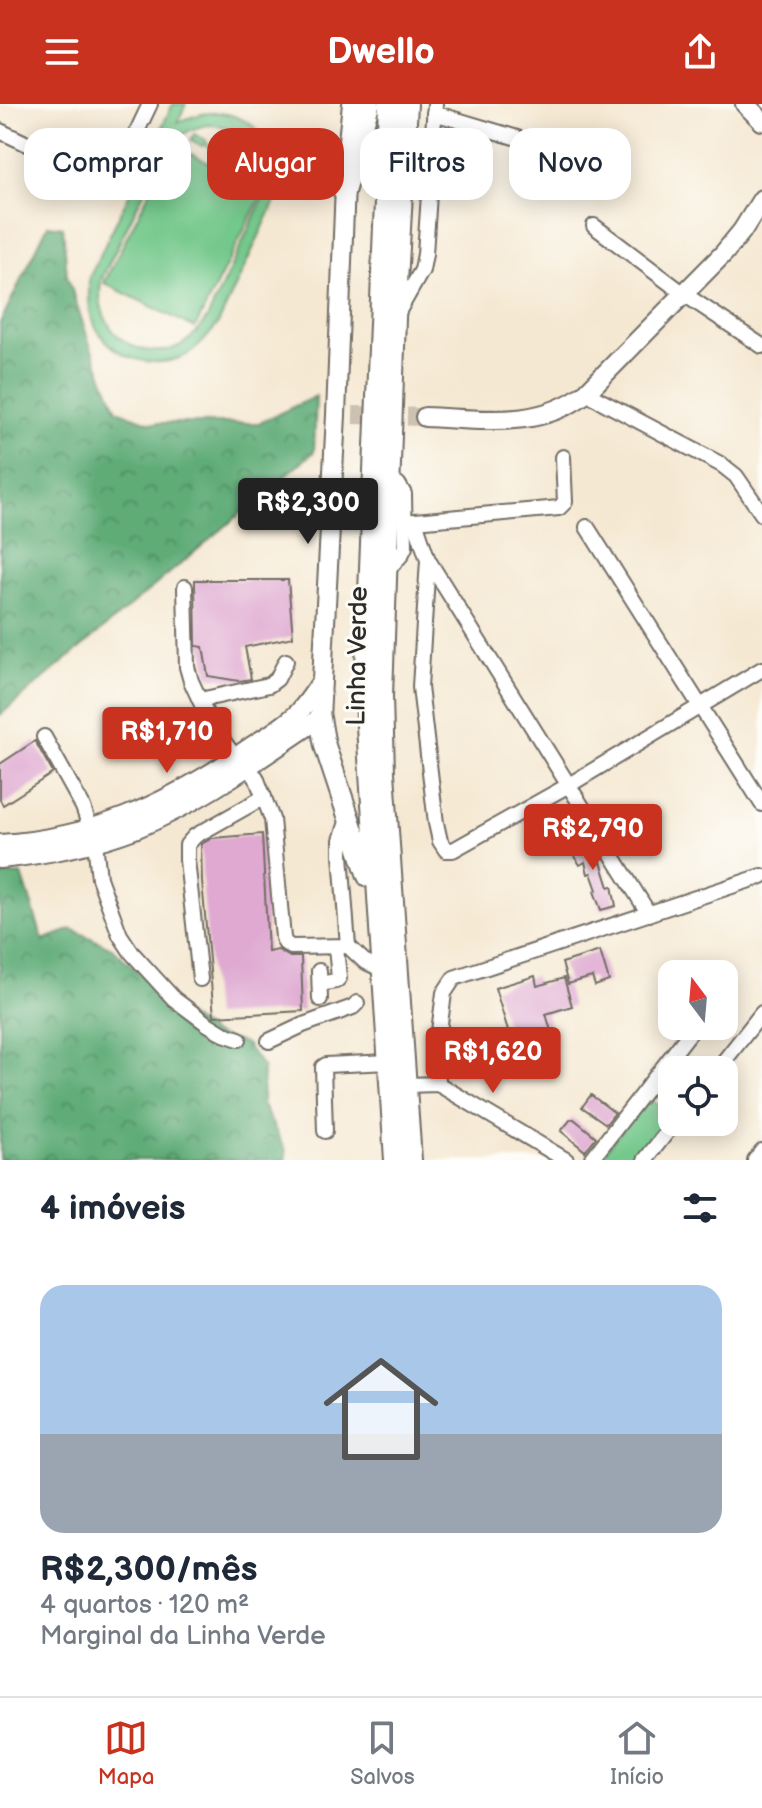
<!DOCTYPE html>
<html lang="pt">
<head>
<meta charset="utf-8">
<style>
	:root { --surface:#fff; --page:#f2f2f3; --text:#1f2937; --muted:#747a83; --line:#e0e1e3; --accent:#c8321e }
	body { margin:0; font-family:"Balsamiq Sans",sans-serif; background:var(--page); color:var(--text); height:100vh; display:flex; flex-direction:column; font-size:30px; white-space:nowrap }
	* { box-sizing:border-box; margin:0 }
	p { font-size:26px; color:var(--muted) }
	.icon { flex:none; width:44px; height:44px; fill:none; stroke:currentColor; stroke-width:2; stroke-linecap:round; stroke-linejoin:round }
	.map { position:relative; height:1056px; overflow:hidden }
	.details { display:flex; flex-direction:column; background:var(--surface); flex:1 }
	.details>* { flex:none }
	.guide { position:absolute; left:24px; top:24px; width:714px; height:72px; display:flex; gap:16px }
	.needle { width:52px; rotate:344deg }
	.buttons { position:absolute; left:658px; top:856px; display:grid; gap:16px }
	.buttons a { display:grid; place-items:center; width:80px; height:80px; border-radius:16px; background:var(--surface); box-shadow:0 4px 20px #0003; font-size:40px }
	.price { position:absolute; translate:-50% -68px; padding:0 18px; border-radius:8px; background:var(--accent); color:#fff; font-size:26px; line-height:52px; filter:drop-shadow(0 2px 4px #0008) }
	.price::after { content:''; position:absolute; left:50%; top:48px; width:24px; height:18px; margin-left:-12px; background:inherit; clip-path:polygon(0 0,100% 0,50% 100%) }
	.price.selected { background:#222; color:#fff }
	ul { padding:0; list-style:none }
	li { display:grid; align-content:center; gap:16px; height:424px; padding:0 40px }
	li+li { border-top:2px solid var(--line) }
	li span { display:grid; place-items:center; height:248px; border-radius:24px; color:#555 }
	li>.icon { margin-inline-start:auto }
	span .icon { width:144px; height:144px; fill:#fffc; stroke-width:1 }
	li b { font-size:34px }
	h2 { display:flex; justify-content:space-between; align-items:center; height:96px; padding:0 40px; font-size:34px }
	.pill { padding:0 28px; border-radius:24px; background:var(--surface); box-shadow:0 4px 20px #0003; font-size:28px; line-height:72px }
	.pill.selected { background:var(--accent); color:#fff }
	header { display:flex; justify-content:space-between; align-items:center; height:104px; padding:0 40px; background:var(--accent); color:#fff; font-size:36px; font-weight:700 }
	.tabs { display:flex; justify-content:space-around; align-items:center; height:112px; border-top:2px solid var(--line); background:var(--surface); font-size:22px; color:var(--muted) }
	.tabs a { display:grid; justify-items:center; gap:4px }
	.tabs .selected { color:var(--accent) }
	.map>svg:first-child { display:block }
	.forest { fill:url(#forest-crowns); stroke:#446c51; stroke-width:2 }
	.green { fill:#73c88b; stroke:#4f7a5b; stroke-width:2; fill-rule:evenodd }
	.building { fill:#dfa9d1 }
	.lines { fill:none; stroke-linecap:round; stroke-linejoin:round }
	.major-tunnel { stroke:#cdc2b1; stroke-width:18; stroke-dasharray:18 9; stroke-linecap:butt }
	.minor-casing { stroke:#726d65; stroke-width:18 }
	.major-casing { stroke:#726d65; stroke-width:22 }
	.highway-casing { stroke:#726d65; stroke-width:24 }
	.minor { stroke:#fff; stroke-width:14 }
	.major { stroke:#fff; stroke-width:18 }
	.highway { stroke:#fff; stroke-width:20 }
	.labels { text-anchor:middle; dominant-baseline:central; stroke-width:6; stroke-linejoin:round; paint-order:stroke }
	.street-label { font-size:26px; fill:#2b2b2b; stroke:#fdfcf7 }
</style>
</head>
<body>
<header><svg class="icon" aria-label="menu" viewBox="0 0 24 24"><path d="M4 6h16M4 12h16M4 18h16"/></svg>Dwello<svg class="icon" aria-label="share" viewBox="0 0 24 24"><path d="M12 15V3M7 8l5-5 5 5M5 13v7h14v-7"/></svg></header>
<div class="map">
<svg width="762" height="1056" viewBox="0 0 762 1056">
	<defs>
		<pattern id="forest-crowns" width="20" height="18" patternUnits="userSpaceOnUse" patternTransform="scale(2)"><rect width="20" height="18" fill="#5eac77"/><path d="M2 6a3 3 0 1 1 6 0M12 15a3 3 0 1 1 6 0" fill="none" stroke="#4e8c62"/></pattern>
	</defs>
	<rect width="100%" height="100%" fill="#fdfcf7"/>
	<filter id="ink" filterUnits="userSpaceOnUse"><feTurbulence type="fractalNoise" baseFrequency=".0125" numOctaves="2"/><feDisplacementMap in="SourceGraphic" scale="16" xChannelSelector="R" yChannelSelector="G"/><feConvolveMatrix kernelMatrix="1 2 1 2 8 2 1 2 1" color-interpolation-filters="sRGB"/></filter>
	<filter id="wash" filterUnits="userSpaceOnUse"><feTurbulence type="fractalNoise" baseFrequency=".006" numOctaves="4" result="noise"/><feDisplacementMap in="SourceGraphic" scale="32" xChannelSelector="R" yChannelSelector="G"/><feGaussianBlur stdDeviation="1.8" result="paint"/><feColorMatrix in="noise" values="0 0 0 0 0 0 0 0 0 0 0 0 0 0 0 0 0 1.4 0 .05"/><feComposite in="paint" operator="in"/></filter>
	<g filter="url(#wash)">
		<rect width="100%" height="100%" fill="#f5e8d2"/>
		<g class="forest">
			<path d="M48 121 63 123 67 171 90 241 117 306 151 319H259L316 292 314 348 0 611V219Z"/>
			<path d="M22 770 43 836 72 825 112 844 182 908 213 930 246 940 263 964 262 1000 286 1047V1056H0V771Z"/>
		</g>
		<g class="green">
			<path d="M173 0H186L178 18C188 14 197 10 208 9 255 6 285 46 278 91L218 220C207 233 198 246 182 253 146 268 102 249 91 211 88 199 89 186 89 174ZM207 21C225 21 237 25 251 36L252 37 242 56 205 38 206 36 194 30 191 36 202 42 204 41 241 59 236 69 242 72 247 62 263 69 264 67 248 59 257 43C266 57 268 70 266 87L208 213C200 224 193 234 181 241 150 257 113 240 103 208 99 198 100 187 101 176L164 47C177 33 188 25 207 21Z"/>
			<path d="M173 41 264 86 195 224 104 179Z"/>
			<path d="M648 993 672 1012 640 1056H598Z"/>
		</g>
		<g id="blocks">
			<g class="building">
				<path d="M195 476H288L293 533 245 543 251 575 239 577 208 572 203 543 196 542Z"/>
				<path d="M35 637 53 669 3 701 0 696V660Z"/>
				<path d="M577 728 595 756 597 755 598 759 601 758 609 783 612 782 616 802 601 806 594 787 597 786 591 769 588 770 585 758 580 761 566 738 568 734Z"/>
				<path d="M262 730 268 848 278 846 290 853H301L303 907 214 912 202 777 201 740 212 734Z"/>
				<path d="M600 847 609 877 595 882 592 873 568 880 562 859Z"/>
				<path d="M535 872 537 882 564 874 572 902 546 910 554 937 546 940 552 960 504 974 501 964 518 959 495 884Z"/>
				<path d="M591 991 615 1009 606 1020 582 1003Z"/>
				<path d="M571 1015H574L596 1033 585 1047 561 1027Z"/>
			</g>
		</g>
	</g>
	<g filter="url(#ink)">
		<use href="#blocks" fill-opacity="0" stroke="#726d65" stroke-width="2"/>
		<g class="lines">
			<path class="major-tunnel" d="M353 311 425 313"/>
			<g class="minor-casing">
				<g id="minor">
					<path d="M434 9 544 42"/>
					<path d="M0 27 112 80 150 0"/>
					<path d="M594 122 684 190 762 242"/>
					<path d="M397 210 422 166 425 150 435 0"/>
					<path d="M586 289 722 361 736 372 762 410"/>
					<path d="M415 417 559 404 565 398 563 353"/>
					<path d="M405 418 415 417 428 456 649 810"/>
					<path d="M587 423 762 700"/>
					<path d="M428 456 420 583 436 719 440 737 446 746H453L569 681 762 565"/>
					<path d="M385 469 401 451 405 443 404 390 398 380 389 375"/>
					<path d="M185 483 187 563 191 577 211 620 235 653 256 673 272 715 283 834 285 839 291 843 348 842 341 751V736L349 712"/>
					<path d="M200 596 269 581 277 575 286 557"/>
					<path d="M44 633 83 703 95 738 99 774 120 831 132 849 174 895 206 919 224 930 239 935"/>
					<path d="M348 842 364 857 383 866"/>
					<path d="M319 867 320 895"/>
					<path d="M200 875 187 756V741L195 732 264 693"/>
					<path d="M320 880 336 877 339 874 336 843"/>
					<path d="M269 937 303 921 353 903 357 899"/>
					<path d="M717 966 762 909"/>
					<path d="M438 980 437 943 444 889 454 874 762 772"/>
					<path d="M406 981 438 980 566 1056"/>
					<path d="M325 1027 323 963 326 961 389 958"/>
					<path d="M591 1056 695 922"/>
					<path d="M645 1056 675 1018"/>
					<path d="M755 1056 762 1047"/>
				</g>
			</g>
			<g class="major-casing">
				<g id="major">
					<path d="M745 0 762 17"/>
					<path d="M425 313C482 315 538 326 586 289L724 149 742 127 762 95"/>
					<path d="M0 740C93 734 163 702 239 651 258 637 282 625 299 608 307 599 314 589 321 578"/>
					<path d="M0 755C47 750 93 741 137 724 203 697 261 653 320 614L336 311 346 55 352 0"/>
				</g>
			</g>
			<g class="highway-casing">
				<g id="highway">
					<path d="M389 0 366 562 367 622 395 1056"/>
					<path d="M407 0 395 214 382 592 384 669 411 1056"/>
					<path d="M344 88 369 0"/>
					<path d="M320 614 325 642 368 772"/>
				</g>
			</g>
			<use href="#minor" class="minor"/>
			<use href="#major" class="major"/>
			<use href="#highway" class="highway"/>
		</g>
	</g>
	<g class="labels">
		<g class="street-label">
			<text transform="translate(358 552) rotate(-89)">Linha Verde</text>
		</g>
	</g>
</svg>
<div class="buttons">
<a><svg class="needle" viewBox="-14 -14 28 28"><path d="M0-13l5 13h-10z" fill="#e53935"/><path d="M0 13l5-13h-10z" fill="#747a83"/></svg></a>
<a><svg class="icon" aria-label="locate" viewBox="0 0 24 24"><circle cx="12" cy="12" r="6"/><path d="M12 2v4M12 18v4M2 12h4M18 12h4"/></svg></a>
</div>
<b class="price selected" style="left:308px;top:442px">R$2,300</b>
<b class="price" style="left:167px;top:671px">R$1,710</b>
<b class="price" style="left:593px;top:768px">R$2,790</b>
<b class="price" style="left:493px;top:991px">R$1,620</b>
<div class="guide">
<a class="pill">Comprar</a>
<a class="pill selected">Alugar</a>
<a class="pill">Filtros</a>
<a class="pill">Novo</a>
</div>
</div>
<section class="details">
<h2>4 imóveis<svg class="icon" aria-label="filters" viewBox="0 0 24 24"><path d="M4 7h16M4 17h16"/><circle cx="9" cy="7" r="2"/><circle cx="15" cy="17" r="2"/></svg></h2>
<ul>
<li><span style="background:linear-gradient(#a9c7e8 60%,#9aa5b1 0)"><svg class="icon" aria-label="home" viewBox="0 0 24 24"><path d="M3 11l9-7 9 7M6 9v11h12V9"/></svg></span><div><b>R$2,300/mês</b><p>4 quartos · 120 m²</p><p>Marginal da Linha Verde</p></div></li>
</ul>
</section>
<nav class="tabs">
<a class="selected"><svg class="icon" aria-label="map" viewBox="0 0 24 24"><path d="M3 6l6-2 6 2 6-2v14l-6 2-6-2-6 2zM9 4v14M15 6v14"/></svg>Mapa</a>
<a><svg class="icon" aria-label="saved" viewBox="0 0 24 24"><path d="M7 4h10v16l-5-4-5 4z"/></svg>Salvos</a>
<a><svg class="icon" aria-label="home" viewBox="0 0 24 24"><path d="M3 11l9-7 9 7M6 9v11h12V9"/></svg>Início</a>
</nav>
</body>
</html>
